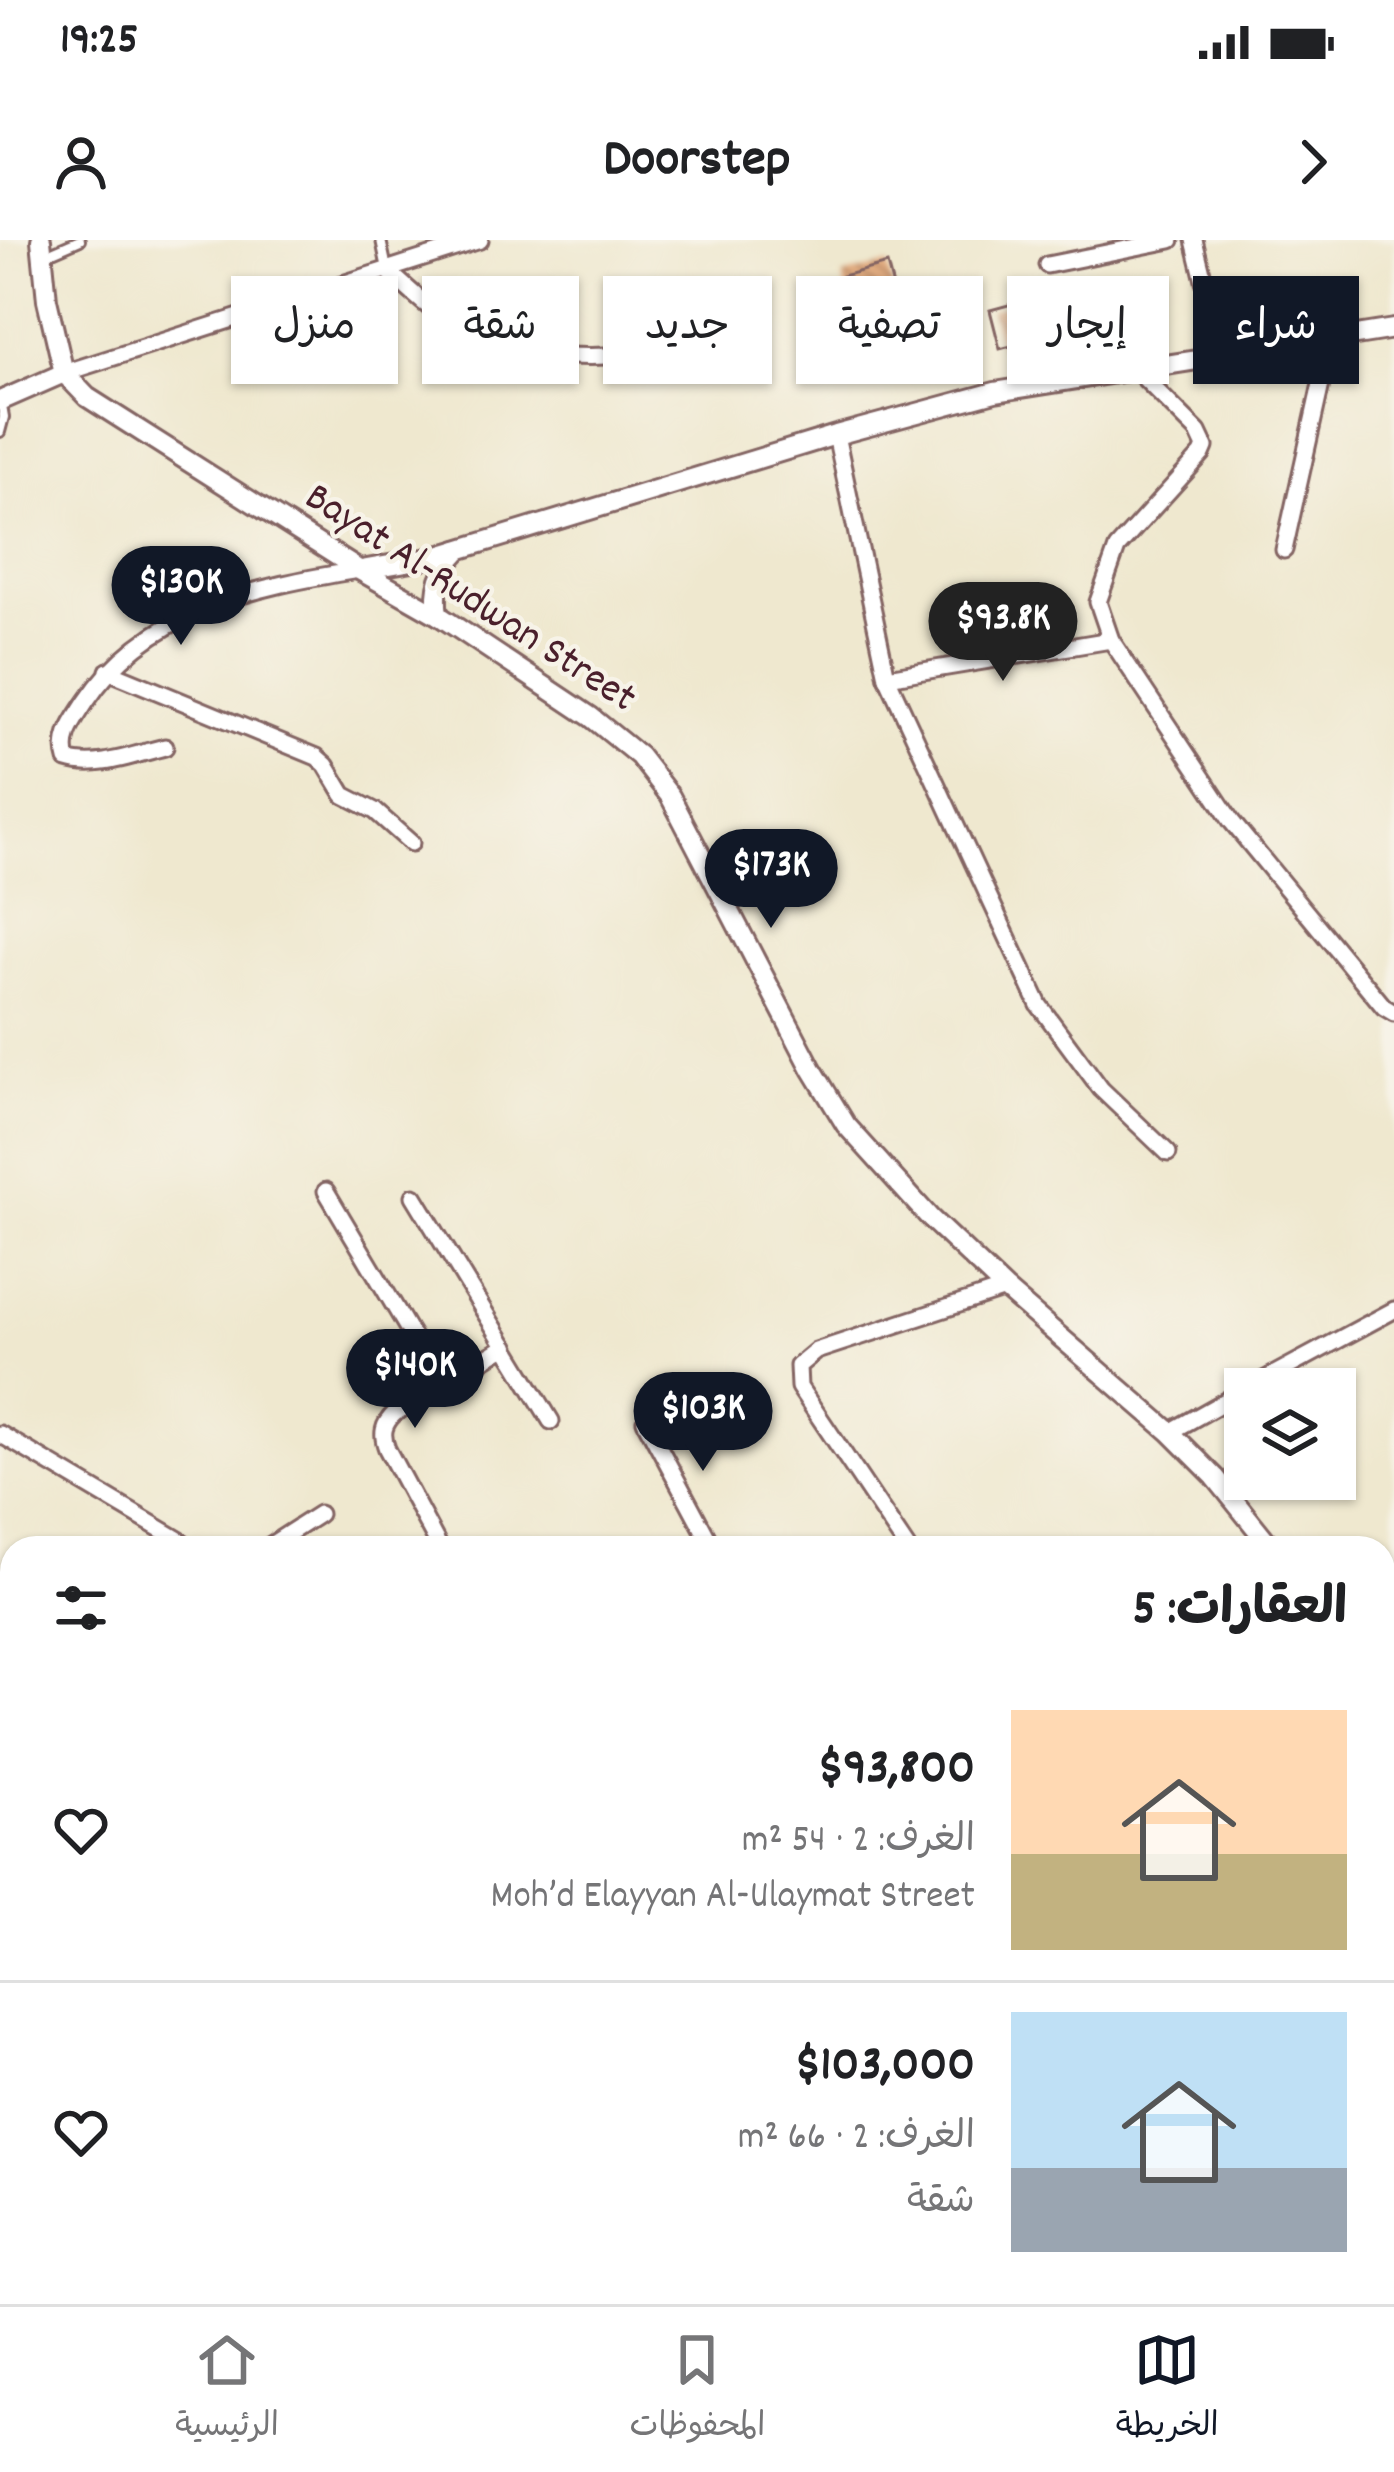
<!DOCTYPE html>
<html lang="ar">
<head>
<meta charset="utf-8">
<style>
	:root { --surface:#fff; --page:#f2f2f2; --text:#202124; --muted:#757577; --line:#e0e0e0; --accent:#111827 }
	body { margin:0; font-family:Dekko,"Playpen Sans Arabic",sans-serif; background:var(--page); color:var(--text); direction:rtl; height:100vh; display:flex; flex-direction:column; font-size:45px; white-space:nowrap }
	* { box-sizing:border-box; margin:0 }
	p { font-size:39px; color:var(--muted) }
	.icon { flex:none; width:66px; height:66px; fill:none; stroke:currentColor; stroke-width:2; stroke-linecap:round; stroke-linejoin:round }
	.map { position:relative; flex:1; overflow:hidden; direction:ltr }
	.sheet { position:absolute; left:0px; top:1296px; width:1395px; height:768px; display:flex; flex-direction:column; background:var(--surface); border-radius:36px 36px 0 0; box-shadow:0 3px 9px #0004; direction:rtl }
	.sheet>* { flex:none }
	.hud { position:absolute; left:36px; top:36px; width:1323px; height:108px; direction:rtl; display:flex; gap:24px }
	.buttons { position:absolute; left:1224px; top:1128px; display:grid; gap:24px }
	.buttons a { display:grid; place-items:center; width:132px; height:132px; border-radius:0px; background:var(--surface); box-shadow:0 3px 9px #0004; font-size:60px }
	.price { position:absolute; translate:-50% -102px; padding:0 27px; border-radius:42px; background:var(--accent); color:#fff; font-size:39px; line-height:78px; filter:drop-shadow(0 3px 6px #0008) }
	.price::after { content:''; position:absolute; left:50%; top:72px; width:36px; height:27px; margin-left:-18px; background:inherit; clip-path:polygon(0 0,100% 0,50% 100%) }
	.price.selected { background:#222; color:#fff }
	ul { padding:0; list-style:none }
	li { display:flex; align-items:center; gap:36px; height:300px; padding:0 48px }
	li+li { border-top:3px solid var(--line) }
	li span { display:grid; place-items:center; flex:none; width:336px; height:240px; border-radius:0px; color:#555 }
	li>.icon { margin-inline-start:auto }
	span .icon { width:144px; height:144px; fill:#fffc; stroke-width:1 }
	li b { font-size:51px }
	h2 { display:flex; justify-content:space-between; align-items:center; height:144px; padding:0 48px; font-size:51px }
	.chip { padding:0 42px; border-radius:0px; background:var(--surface); box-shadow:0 3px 9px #0004; font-size:42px; line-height:108px }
	.chip.selected { background:var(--accent); color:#fff }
	.status { display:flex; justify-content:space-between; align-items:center; height:84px; padding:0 60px; background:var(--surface); direction:ltr }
	.status svg { height:33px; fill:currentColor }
	header { display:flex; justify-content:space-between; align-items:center; height:156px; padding:0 48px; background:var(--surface); font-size:54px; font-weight:700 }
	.tabs { display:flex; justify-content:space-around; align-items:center; height:168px; border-top:3px solid var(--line); background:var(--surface); font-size:33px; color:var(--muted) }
	.tabs a { display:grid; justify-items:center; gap:6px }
	.tabs .selected { color:var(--accent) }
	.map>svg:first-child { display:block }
	.building { fill:url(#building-back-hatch) }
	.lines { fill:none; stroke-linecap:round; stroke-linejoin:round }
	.service-casing { stroke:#846564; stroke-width:14 }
	.minor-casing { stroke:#846564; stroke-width:21 }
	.tertiary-casing { stroke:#846564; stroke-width:24 }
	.service { stroke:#fff; stroke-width:8 }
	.minor { stroke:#fff; stroke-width:15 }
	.tertiary { stroke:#fff; stroke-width:18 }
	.labels { text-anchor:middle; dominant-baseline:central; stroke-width:9; stroke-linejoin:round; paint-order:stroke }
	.street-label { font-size:42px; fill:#4a1f2b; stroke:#f7f3e8 }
</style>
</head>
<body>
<div class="status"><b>19:25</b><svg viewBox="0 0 49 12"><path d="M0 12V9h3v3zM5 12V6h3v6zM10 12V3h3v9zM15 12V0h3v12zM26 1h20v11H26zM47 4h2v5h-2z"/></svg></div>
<header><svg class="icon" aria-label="forward" viewBox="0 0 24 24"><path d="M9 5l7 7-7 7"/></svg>Doorstep<svg class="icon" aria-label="person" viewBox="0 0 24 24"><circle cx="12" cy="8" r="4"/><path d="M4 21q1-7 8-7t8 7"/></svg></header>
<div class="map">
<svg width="1394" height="2064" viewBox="0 0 1394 2064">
	<defs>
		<pattern id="building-back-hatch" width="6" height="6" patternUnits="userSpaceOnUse" patternTransform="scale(3)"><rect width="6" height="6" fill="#e1ac80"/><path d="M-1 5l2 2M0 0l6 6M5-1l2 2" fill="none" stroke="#b88b69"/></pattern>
	</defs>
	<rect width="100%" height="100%" fill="#f7f3e8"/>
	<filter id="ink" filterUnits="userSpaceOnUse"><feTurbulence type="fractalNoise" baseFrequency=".00833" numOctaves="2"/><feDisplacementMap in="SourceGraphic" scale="24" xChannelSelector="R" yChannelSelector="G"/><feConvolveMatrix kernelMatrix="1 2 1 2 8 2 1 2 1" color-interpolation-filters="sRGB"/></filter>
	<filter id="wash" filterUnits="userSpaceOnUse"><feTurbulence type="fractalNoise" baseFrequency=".004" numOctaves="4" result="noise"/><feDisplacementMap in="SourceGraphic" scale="48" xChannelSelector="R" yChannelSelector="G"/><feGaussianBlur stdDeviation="2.7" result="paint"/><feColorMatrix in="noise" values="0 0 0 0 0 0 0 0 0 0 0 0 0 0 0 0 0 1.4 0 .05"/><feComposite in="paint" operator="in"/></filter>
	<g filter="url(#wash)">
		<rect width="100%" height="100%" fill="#efe8cf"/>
		<g id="blocks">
			<g class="building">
				<path d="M887 24 897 62 851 74 842 36Z"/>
				<path d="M1012 64 1015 73 1019 72 1027 102 1000 109 990 70Z"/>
			</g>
		</g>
	</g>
	<g filter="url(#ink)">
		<use href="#blocks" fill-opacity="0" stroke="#846564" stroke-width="3"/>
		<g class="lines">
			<g class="service-casing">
				<g id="service">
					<path d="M381 0 387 29"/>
					<path d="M43 16 80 0"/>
					<path d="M0 192 4 177 1 160"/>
				</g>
			</g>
			<g class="minor-casing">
				<g id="minor">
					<path d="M1194 0 1222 114"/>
					<path d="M1047 25 1171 0"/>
					<path d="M387 30C408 49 429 69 453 84 507 116 577 120 638 114"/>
					<path d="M1136 130 1198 192 1205 207 1202 214 1117 308 1098 362 1111 400 1232 582 1384 767 1394 773"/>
					<path d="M64 133 480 0"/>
					<path d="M836 195 887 437 1039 765 1101 849 1168 913"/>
					<path d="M1284 310 1331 99"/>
					<path d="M108 431 317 517 326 525 344 555 375 571 411 603"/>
					<path d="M887 437 1111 400"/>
					<path d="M165 507C135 514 97 530 67 520 60 497 74 481 86 462 147 369 257 346 359 330"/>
					<path d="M326 951 442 1146"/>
					<path d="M414 956 551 1181"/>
					<path d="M1247 1149 1394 1070"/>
					<path d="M645 1181 713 1308"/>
					<path d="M1170 1192 1245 1150"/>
					<path d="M0 1194 179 1300 187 1308"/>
					<path d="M266 1308 319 1274"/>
					<path d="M440 1308 387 1209C381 1194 383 1184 395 1173L506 1106"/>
					<path d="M907 1308 799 1147 798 1126 816 1111 1005 1049"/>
					<path d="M0 1364 12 1385"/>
					<path d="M0 1567 12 1570"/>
					<path d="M200 2052 204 2064"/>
					<path d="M847 2052 853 2064"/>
					<path d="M368 2064 371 2052"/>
					<path d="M493 2064 495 2052"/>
					<path d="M704 2064 705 2052"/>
					<path d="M1053 2064V2052"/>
				</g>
			</g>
			<g class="tertiary-casing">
				<g id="tertiary">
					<path d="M41 0 47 60 64 133 87 157 359 330 438 375 591 477 639 516 670 556 812 829 846 885 931 979 1005 1049 1170 1192 1215 1237 1272 1308"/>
					<path d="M0 161 64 133"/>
					<path d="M361 330 435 317 836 195 995 152 1394 89"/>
					<path d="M438 375C434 348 440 330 459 310"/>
					<path d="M1383 1640 1394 1734"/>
				</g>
			</g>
			<use href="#service" class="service"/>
			<use href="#minor" class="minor"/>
			<use href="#tertiary" class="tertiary"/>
		</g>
	</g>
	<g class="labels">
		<g class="street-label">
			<text transform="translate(469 360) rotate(33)">Bayat Al-Rudwan Street</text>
		</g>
	</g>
</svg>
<div class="buttons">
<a><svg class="icon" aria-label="layers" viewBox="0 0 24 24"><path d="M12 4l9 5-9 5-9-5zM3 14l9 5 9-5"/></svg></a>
</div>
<b class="price" style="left:181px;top:408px">$130K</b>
<b class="price selected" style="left:1003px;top:444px">$93.8K</b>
<b class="price" style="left:771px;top:691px">$173K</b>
<b class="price" style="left:415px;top:1191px">$140K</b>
<b class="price" style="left:703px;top:1234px">$103K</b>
<div class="hud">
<a class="chip selected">شراء</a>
<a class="chip">إيجار</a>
<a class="chip">تصفية</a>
<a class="chip">جديد</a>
<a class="chip">شقة</a>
<a class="chip">منزل</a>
</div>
<section class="sheet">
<h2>العقارات: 5<svg class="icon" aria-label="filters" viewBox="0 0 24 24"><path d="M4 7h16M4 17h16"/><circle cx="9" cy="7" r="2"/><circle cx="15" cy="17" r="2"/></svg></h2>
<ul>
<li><span style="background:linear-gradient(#ffd9b3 60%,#c2b280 0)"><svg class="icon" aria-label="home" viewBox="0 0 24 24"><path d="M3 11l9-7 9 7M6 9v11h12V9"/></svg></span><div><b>$93,800</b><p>الغرف: 2 · 54 m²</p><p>Moh’d Elayyan Al-Ulaymat Street</p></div><svg class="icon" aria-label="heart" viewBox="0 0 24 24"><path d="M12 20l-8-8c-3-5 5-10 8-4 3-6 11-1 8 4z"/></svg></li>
<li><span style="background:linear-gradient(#bfe0f5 65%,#9aa5b1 0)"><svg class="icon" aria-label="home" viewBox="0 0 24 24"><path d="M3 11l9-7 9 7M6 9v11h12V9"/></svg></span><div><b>$103,000</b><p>الغرف: 2 · 66 m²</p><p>شقة</p></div><svg class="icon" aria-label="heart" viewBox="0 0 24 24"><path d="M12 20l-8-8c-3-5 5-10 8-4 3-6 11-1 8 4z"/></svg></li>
</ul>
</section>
</div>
<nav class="tabs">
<a class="selected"><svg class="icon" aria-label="map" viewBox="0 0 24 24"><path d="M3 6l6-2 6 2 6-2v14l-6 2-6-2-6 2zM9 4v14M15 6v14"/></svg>الخريطة</a>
<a><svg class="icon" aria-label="saved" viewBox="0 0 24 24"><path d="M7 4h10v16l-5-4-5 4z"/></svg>المحفوظات</a>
<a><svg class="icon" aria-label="home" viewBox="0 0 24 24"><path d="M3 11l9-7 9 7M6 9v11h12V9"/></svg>الرئيسية</a>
</nav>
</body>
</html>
